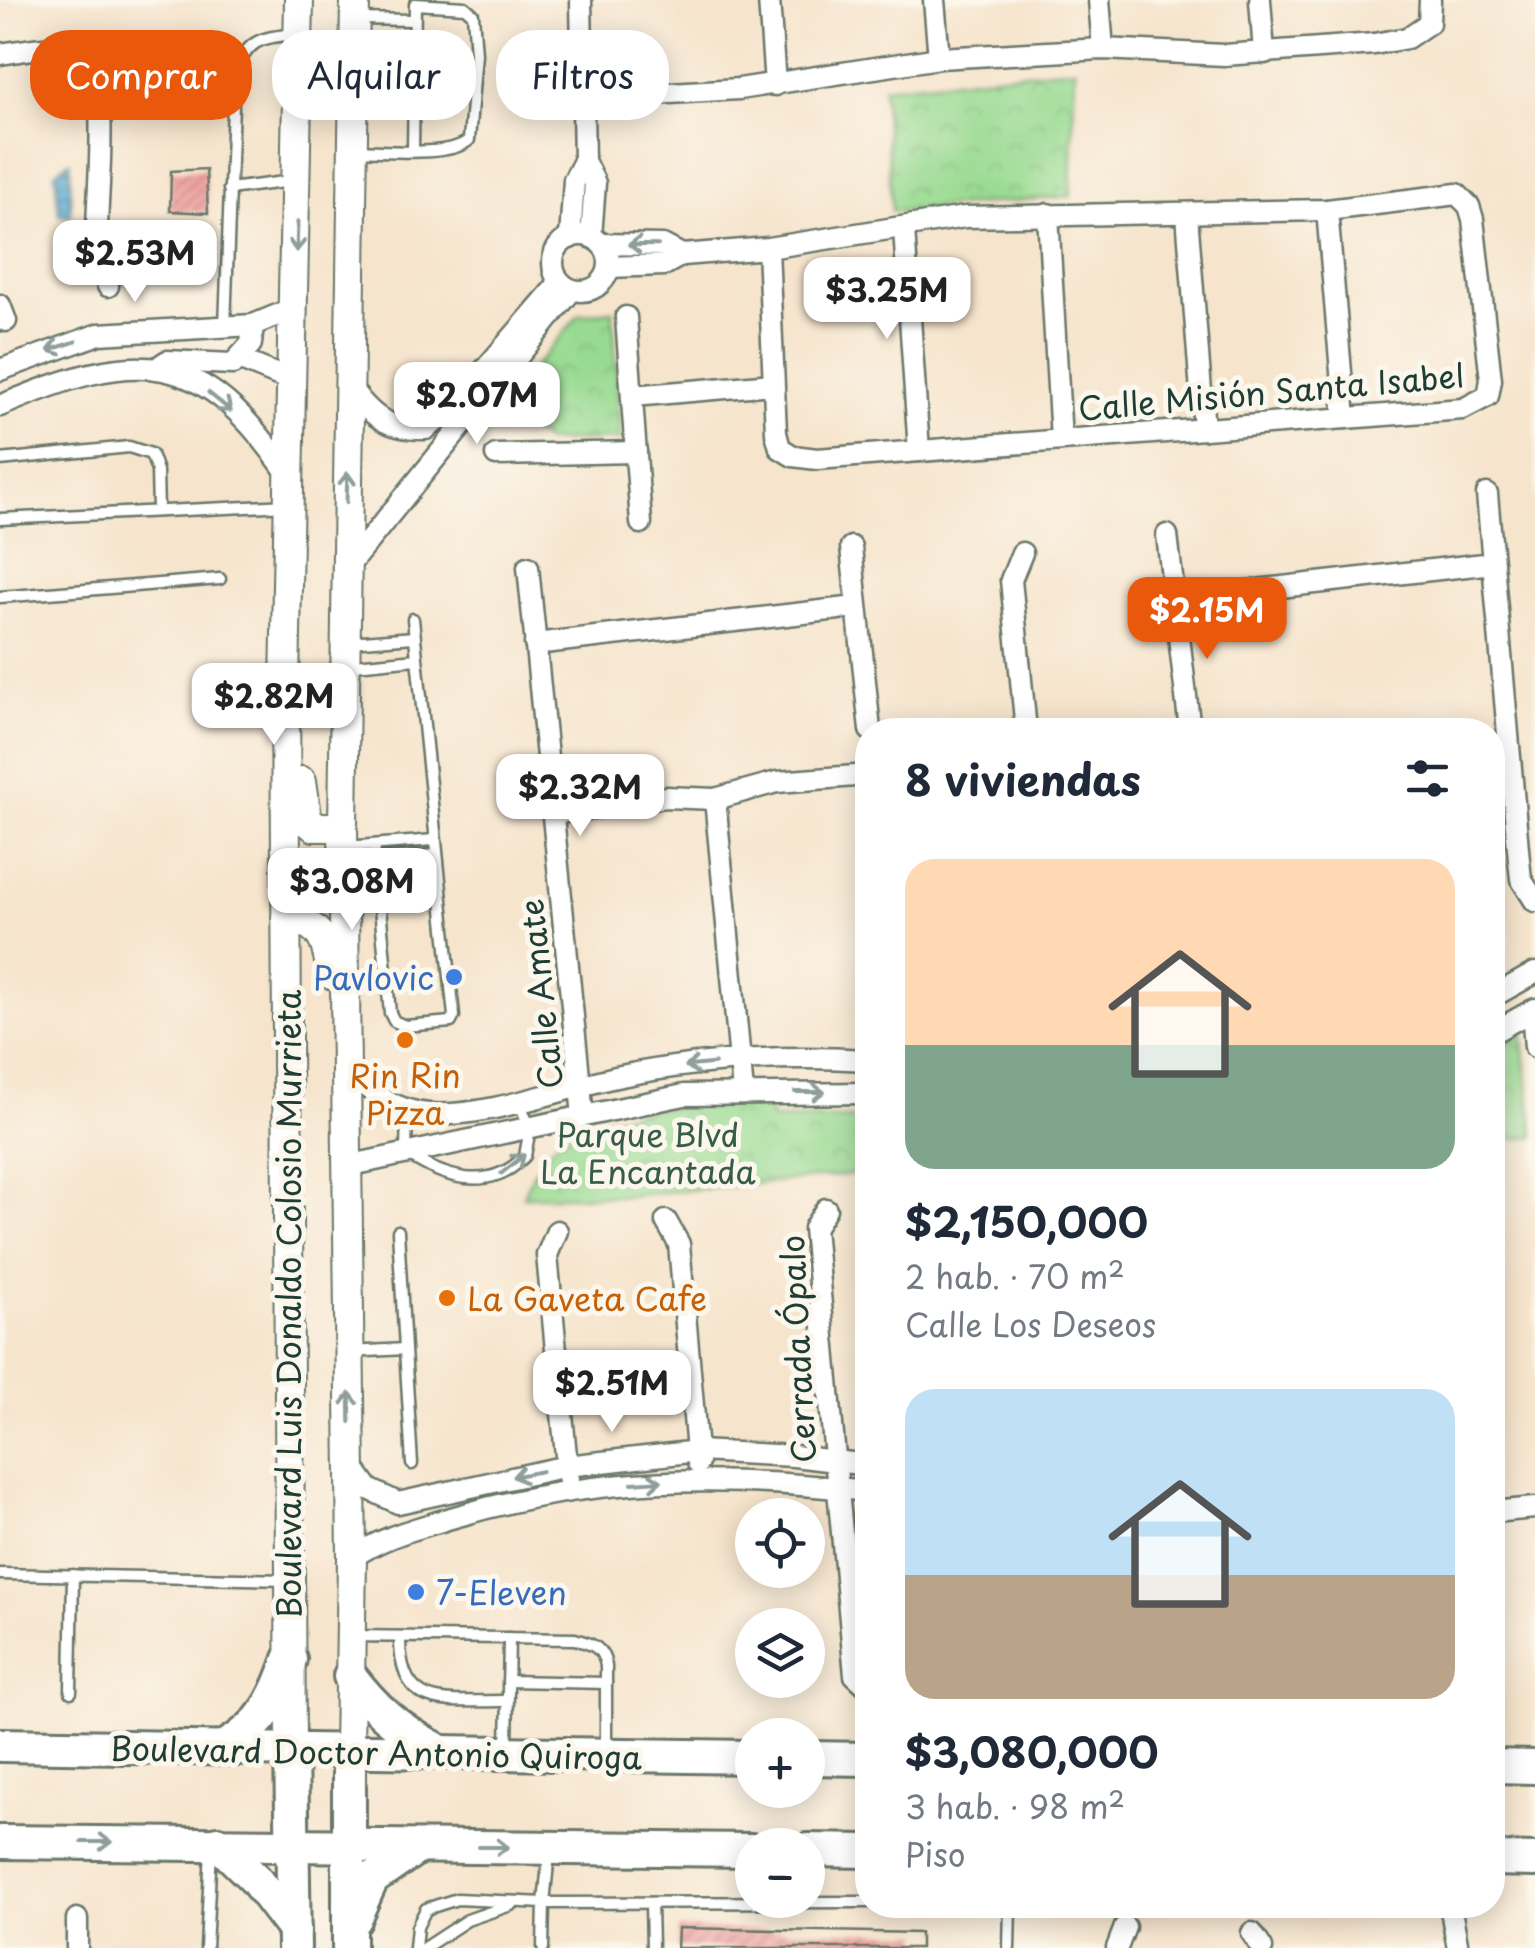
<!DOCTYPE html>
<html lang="es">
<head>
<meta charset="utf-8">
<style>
	:root { --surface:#fff; --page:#f2f2f3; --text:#1f2937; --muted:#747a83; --accent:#ea580c }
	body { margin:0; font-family:"Playpen Sans",sans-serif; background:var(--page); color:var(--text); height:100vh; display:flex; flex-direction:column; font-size:38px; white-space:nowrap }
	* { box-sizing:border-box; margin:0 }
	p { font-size:32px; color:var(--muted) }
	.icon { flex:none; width:55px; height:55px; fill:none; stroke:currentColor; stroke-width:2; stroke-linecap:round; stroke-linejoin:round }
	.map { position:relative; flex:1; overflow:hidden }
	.panel { position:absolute; left:855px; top:718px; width:650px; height:1200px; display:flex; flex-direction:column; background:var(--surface); border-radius:40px; box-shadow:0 5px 25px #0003 }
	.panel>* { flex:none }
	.top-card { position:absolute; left:30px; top:30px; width:675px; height:90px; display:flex; gap:20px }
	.buttons { position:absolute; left:735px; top:1498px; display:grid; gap:20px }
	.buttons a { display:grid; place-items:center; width:90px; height:90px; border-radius:50%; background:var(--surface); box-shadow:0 5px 25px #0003; font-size:50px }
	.price { position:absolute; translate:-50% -85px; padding:0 22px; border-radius:20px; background:#fff; color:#222; font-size:32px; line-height:65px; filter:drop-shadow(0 2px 5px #0008) }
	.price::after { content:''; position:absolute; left:50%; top:60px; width:30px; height:22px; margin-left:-15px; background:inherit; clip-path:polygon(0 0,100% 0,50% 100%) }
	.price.on { background:var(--accent); color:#fff }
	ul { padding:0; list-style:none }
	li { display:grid; align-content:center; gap:20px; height:530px; padding:0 50px }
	li span { display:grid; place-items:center; height:310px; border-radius:30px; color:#555 }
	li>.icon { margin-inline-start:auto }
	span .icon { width:180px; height:180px; fill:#fffc; stroke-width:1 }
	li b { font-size:42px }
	h2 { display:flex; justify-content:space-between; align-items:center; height:120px; padding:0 50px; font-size:42px }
	.pill { padding:0 35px; border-radius:40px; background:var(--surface); box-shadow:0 5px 25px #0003; font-size:35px; line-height:90px }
	.pill.on { background:var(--accent); color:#fff }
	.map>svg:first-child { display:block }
	.park { fill:url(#park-crowns); stroke:#5c8c62; stroke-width:2.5 }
	.water { fill:url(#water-rules); stroke:#387080; stroke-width:2.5 }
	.building { fill:url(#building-hatch) }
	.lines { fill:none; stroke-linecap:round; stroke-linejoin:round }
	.lane-casing { stroke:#6a7769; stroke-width:15 }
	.street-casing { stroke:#6a7769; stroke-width:25 }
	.secondary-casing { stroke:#6a7769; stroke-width:32 }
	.primary-casing { stroke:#6a7769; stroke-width:38 }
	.lane { stroke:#fff; stroke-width:10 }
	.street { stroke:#fff; stroke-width:20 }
	.secondary { stroke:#fff; stroke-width:28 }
	.primary { stroke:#fff; stroke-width:32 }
	.oneway { stroke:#8f9e9a }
	.shop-dot { fill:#3f7fe0; stroke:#fbf7ec; stroke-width:4 }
	.food-dot { fill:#e8710a; stroke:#fbf7ec; stroke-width:4 }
	.labels { text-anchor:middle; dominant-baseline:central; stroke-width:10; stroke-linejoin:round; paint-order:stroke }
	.street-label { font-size:32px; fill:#1f3d34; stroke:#fbf7ec }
	.shop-label { font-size:32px; fill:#366cbe; stroke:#fbf7ec; text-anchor:end }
	.food-label { font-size:32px; fill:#c56008; stroke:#fbf7ec }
	.park-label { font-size:32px; fill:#375c47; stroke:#fbf7ec }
</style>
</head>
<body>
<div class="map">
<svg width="1535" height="1948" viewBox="0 0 1535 1948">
	<defs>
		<pattern id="park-crowns" width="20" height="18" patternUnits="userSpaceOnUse" patternTransform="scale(2.5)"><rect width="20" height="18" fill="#98da91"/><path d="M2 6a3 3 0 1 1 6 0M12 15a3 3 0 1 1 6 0" fill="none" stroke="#83bc7e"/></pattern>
		<pattern id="water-rules" width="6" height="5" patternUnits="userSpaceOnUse" patternTransform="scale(2.5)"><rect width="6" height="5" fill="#50a3cb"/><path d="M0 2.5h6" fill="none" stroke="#4286a6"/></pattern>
		<pattern id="building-hatch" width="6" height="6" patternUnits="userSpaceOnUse" patternTransform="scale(2.5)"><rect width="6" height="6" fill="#ed9997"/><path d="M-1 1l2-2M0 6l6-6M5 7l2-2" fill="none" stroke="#bf7e7c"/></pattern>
	</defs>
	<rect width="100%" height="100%" fill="#fbf7ec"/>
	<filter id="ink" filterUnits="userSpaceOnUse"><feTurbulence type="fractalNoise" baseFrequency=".01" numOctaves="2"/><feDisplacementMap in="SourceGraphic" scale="20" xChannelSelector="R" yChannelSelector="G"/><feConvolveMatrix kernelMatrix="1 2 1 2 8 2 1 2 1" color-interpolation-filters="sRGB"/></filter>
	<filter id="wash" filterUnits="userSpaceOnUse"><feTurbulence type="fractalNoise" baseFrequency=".0048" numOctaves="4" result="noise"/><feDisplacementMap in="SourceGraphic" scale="40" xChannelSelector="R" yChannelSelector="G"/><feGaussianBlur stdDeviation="2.25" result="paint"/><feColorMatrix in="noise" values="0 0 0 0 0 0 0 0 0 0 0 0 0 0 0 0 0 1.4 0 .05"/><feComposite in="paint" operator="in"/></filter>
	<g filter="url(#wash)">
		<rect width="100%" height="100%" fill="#f6e4cc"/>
		<g class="park">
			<path d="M1075 68 1071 196 892 212 883 87Z"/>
			<path d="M613 311 620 439 547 442 509 419 538 384 528 375 579 315Z"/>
			<path d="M1522 1033 1534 1137 1493 1141V1058L1502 1053 1499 1044Z"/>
			<path d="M770 1101 771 1119H867V1173L625 1196H523C530 1178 546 1148 562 1138 621 1102 703 1107 770 1101Z"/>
		</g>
		<path class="water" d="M70 161 71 215H59L55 172Z"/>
		<g id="blocks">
			<g class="building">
				<path d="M206 169 208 213 170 211 171 171Z"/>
				<path d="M678 1928 920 1933V1948H677Z"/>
			</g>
		</g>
	</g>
	<g filter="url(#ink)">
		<use href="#blocks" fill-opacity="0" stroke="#6a7769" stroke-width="2.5"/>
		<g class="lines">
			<g class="lane-casing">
				<g id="lane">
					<path d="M355 19 414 20"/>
					<path d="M356 150C382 150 449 158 469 140L476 54 473 14 465 7 415 4 413 150"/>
					<path d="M229 189 292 181"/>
					<path d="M225 327 234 76C248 38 259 38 298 34"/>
					<path d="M0 460 129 447 151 454 157 471 158 511"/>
					<path d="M0 519 288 505"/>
					<path d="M0 597 220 579"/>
					<path d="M350 642 414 637"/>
					<path d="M345 666 416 659"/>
					<path d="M374 845 390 1013 394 1021 405 1026 451 1022 454 1016 413 619"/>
					<path d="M346 847 434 840"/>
					<path d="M344 861 436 855"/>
					<path d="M407 1110 406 1153C444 1179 490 1193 525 1156L530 1128 519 1102"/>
					<path d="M398 1231 405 1349"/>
					<path d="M350 1352 405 1349 412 1464"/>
					<path d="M0 1574 289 1580"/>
					<path d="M352 1636 575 1639C592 1644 603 1647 606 1666V1751"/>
					<path d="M400 1637C399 1714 448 1700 507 1701"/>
					<path d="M508 1681 606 1683"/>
					<path d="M71 1692 73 1575"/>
					<path d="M507 1747 509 1638"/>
					<path d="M549 1854 544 1903 868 1902"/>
					<path d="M651 1903 652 1948"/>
					<path d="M206 1948 211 1849"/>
					<path d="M415 1948 417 1927 426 1909 457 1899 544 1903 543 1948"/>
					<path d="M424 1948 467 1920 511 1905"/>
					<path d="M1009 1948 1010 1905"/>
				</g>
			</g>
			<g class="street-casing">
				<g id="street">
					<path d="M769 0 775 85"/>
					<path d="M934 0 939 58"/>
					<path d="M1099 0 1103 49"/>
					<path d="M1260 0 1264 53"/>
					<path d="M0 54C23 51 63 41 83 54 114 75 94 211 97 249 98 262 104 274 108 286"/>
					<path d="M583 98 739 89 939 58 1103 49 1224 55 1374 44 1407 38 1429 23 1430 0"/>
					<path d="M584 161 595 183 591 237"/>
					<path d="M1327 210 1345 418"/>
					<path d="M1048 214 1061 440"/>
					<path d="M1187 215 1204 429"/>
					<path d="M904 229 919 451"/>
					<circle cx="581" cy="263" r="28"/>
					<path d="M570 238 574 180 584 161 581 0"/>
					<path d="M601 244 663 245 682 255"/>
					<path d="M609 267 664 265 682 255 768 248 965 217 1327 210 1457 194 1469 206 1473 219 1491 380 1488 396 1463 409 817 459 793 456 780 448 776 433 768 248"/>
					<path d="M0 305 6 321"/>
					<path d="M626 317 641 523"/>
					<path d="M241 360 292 381"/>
					<path d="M161 365 167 361 233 364 251 344 253 325"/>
					<path d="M0 370 99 334 253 325 294 308"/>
					<path d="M349 386C371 416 387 430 426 429L449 411 560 282"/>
					<path d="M633 396 773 384"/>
					<path d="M0 406C137 348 200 344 290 477"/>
					<path d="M496 455 636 452"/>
					<path d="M1487 494 1519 860 1521 879 1535 901"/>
					<path d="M1167 535 1190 730"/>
					<path d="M851 547 870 730"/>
					<path d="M1022 553 1011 580 1026 730"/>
					<path d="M528 567 583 1116"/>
					<path d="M345 570 572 290"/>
					<path d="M1175 599 1493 563"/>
					<path d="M535 644 856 607"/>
					<path d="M715 799 743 1092"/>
					<path d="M553 814 666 797 715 799 777 782 868 775"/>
					<path d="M1492 997 1535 973"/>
					<path d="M1532 1011 1535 1047"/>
					<path d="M1492 1033 1535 1009"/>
					<path d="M346 1067C368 1092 394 1111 429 1114 485 1118 561 1089 616 1077 697 1060 785 1055 868 1060"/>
					<path d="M347 1166 684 1095 868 1093"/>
					<path d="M826 1209 814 1228 855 1675 868 1687"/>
					<path d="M666 1221 679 1244 698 1463"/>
					<path d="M557 1231 547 1255 568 1477"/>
					<path d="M350 1463 369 1489 398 1503 567 1466 698 1451 794 1456 868 1465"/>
					<path d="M1492 1512 1535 1508"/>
					<path d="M352 1558C383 1536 416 1529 451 1518 594 1475 720 1475 868 1491"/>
					<path d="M1450 1905 1458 1948"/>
					<path d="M77 1919V1948"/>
					<path d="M1252 1933 1262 1948"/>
					<path d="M1117 1948 1125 1927"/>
				</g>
			</g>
			<g class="secondary-casing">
				<g id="secondary">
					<path d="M302 781 308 822 314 827H343"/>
					<path d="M286 918C322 923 327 942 331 975"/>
					<path d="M291 1748 285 684 299 0"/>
					<path d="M349 1749 352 1558 343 827 355 0"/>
				</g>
			</g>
			<g class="primary-casing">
				<g id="primary">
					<path d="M350 1676C374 1708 398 1729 434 1748"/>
					<path d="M0 1745 752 1757"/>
					<path d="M225 1747C264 1724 276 1700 290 1659"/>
					<path d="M291 1748 294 1948"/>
					<path d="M808 1758 868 1759"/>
					<path d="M1492 1766 1535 1767"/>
					<path d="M0 1842 752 1850"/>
					<path d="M218 1843 255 1879 294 1930"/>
					<path d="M808 1850 868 1851"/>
					<path d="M1492 1859 1535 1860"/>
					<path d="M354 1919 372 1879 418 1847"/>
					<path d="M349 1948V1749"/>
				</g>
			</g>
			<use href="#lane" class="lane"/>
			<use href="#street" class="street"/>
			<use href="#secondary" class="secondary"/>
			<use href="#primary" class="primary"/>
		</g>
		<defs><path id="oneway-shaft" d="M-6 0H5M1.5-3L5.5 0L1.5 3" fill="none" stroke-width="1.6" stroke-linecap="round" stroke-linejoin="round" transform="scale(2.5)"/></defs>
		<g class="oneway">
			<use href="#oneway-shaft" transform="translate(297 237) rotate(92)"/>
			<use href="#oneway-shaft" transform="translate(643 245) rotate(-179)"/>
			<use href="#oneway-shaft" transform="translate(62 346) rotate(162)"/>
			<use href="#oneway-shaft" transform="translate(220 402) rotate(39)"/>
			<use href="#oneway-shaft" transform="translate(347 487) rotate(-88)"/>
			<use href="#oneway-shaft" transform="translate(700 1065) rotate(174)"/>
			<use href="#oneway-shaft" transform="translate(810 1092)"/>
			<use href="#oneway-shaft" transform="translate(513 1164) rotate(-39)"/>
			<use href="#oneway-shaft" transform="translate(350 1407) rotate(-91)"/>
			<use href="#oneway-shaft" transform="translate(527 1474) rotate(169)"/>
			<use href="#oneway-shaft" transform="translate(647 1482) rotate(-4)"/>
			<use href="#oneway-shaft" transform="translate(97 1842)"/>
			<use href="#oneway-shaft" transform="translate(494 1847)"/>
		</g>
	</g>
	<g class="shop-dot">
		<circle cx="454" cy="977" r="10"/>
		<circle cx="416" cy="1592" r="10"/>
	</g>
	<g class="food-dot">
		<circle cx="405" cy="1040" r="10"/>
		<circle cx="447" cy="1298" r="10"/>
	</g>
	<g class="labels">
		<g class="street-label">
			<text transform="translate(1271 391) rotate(-5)">Calle Misión Santa Isabel</text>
			<text transform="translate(540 994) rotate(-96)">Calle Amate</text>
			<text transform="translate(288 1304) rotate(-90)">Boulevard Luis Donaldo Colosio Murrieta</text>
			<text transform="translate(797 1349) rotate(-93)">Cerrada Ópalo</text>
			<text transform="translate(376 1752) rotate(1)">Boulevard Doctor Antonio Quiroga</text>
		</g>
		<g class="shop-label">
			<text x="434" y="977">Pavlovic</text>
			<text x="436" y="1592" text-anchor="start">7-Eleven</text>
		</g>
		<g class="food-label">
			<text x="405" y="1075">Rin Rin<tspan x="405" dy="37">Pizza</tspan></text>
			<text x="467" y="1298" text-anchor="start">La Gaveta Cafe</text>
		</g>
		<g class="park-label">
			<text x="648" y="1134">Parque Blvd<tspan x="648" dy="37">La Encantada</tspan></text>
		</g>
	</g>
</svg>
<div class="buttons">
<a><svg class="icon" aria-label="locate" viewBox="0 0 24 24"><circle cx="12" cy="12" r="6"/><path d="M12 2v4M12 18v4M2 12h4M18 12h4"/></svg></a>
<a><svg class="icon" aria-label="layers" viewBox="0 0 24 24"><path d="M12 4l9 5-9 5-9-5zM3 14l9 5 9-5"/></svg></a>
<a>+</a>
<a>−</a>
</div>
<b class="price" style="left:135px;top:305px">$2.53M</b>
<b class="price" style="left:887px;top:342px">$3.25M</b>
<b class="price" style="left:477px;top:447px">$2.07M</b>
<b class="price on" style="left:1207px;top:662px">$2.15M</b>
<b class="price" style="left:274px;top:748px">$2.82M</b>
<b class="price" style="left:580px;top:839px">$2.32M</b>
<b class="price" style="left:352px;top:933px">$3.08M</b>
<b class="price" style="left:612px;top:1435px">$2.51M</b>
<div class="top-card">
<a class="pill on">Comprar</a>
<a class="pill">Alquilar</a>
<a class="pill">Filtros</a>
</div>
<section class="panel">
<h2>8 viviendas<svg class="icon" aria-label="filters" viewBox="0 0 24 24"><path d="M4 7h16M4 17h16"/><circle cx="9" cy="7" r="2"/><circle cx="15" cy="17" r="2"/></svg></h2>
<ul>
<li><span style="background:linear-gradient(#ffd9b3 60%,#7fa58c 0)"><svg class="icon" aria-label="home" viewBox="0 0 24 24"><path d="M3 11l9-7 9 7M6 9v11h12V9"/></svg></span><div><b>$2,150,000</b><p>2 hab. · 70 m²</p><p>Calle Los Deseos</p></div></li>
<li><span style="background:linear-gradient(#bfe0f5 60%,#b9a48a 0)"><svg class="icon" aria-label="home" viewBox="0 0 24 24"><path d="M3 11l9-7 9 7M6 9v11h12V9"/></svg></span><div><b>$3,080,000</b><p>3 hab. · 98 m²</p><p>Piso</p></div></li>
</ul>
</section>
</div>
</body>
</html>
